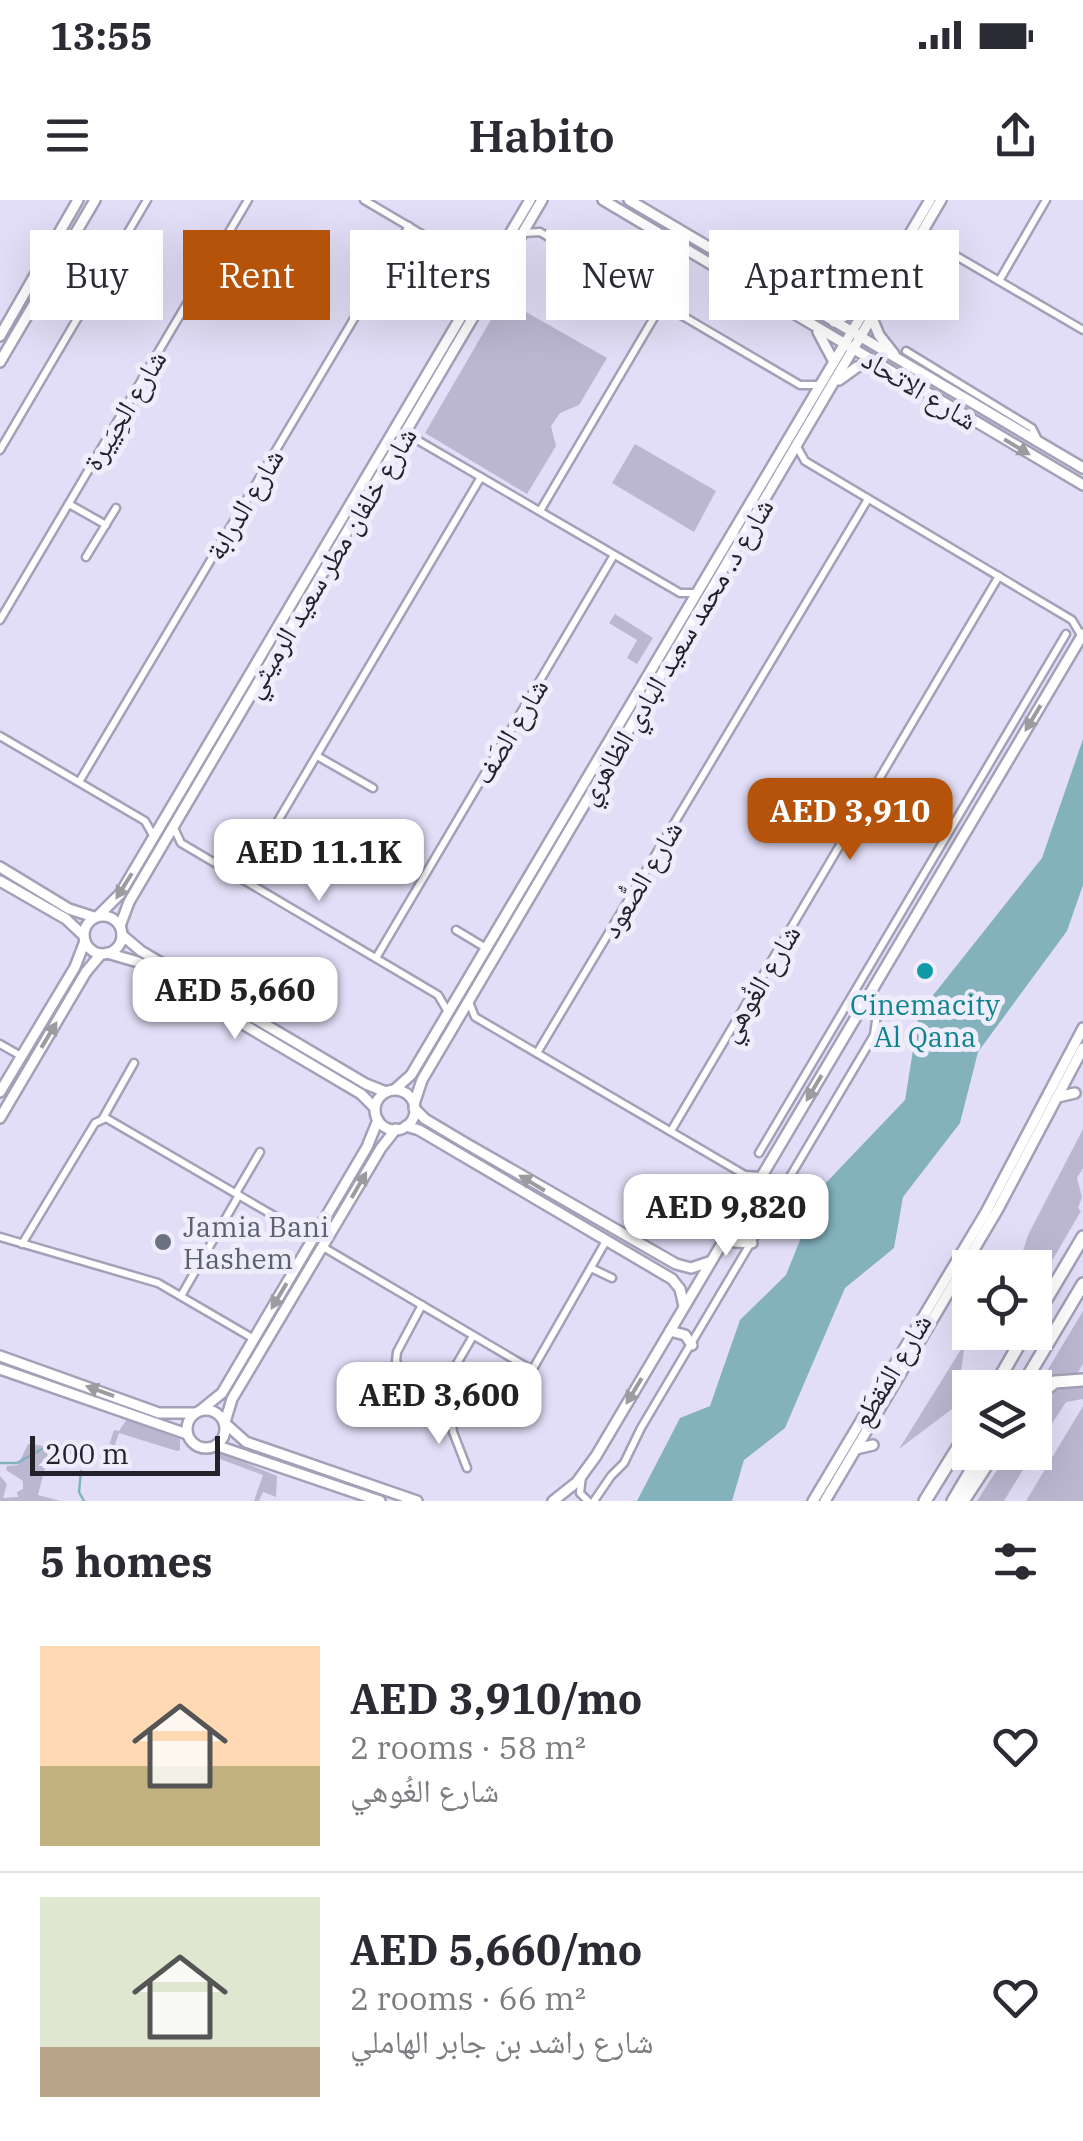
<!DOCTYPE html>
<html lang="en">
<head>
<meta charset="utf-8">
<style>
	:root { --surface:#fff; --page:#f2f2f3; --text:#2b2b33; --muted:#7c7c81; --line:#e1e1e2; --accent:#b45309 }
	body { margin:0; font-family:"IBM Plex Serif","Noto Naskh Arabic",serif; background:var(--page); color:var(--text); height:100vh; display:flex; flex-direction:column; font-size:38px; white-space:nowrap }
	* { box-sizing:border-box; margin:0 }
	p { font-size:32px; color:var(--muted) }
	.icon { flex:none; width:55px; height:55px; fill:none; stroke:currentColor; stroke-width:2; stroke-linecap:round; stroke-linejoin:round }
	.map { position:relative; height:1301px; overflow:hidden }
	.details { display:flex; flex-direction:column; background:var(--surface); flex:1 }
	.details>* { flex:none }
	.guide { position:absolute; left:30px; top:30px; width:1025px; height:90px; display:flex; gap:20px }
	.buttons { position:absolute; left:952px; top:1050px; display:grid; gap:20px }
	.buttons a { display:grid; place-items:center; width:100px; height:100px; border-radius:0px; background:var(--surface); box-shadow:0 10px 40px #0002; font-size:50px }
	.scale { position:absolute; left:30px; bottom:25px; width:190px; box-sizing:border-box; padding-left:10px; border:5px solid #23222b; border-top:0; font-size:28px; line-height:35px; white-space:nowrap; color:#23222b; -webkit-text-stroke:8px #efedfc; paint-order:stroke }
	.price { position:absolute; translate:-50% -85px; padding:0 22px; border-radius:20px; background:#fff; color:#222; font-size:32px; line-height:65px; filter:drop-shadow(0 2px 5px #0008) }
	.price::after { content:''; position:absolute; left:50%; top:60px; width:30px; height:22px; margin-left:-15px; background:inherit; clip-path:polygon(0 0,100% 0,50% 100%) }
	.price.active { background:var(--accent); color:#fff }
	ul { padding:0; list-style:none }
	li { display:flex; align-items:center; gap:30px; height:250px; padding:0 40px }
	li+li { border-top:2px solid var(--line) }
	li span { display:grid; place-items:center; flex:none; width:280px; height:200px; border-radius:0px; color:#555 }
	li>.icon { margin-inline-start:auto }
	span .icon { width:120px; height:120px; fill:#fffc; stroke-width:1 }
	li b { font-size:42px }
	h2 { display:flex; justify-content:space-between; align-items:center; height:120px; padding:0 40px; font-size:42px }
	.tag { padding:0 35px; border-radius:0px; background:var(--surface); box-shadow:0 10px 40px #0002; font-size:35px; line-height:90px }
	.tag.active { background:var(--accent); color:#fff }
	.status { display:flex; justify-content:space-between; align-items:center; height:70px; padding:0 50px; background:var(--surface); direction:ltr }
	.status svg { height:28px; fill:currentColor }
	header { display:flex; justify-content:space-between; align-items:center; height:130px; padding:0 40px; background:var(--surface); font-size:45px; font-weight:600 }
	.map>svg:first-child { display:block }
	.green { fill:#bbb7d1 }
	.water { fill:#83b2bd }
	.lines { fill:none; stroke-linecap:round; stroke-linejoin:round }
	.stream { stroke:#83b2bd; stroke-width:2.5 }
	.street-casing { stroke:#a3a0b7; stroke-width:11 }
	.secondary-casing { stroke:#a3a0b7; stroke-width:14 }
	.highway-casing { stroke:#a3a0b7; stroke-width:16 }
	.street { stroke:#fff; stroke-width:6 }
	.secondary { stroke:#fff; stroke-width:9 }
	.highway { stroke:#fff; stroke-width:11 }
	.oneway { fill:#9c9ca0 }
	.culture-dot { fill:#0f9aa8; stroke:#efedfc; stroke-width:4 }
	.worship-dot { fill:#6b7280; stroke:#efedfc; stroke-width:4 }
	.labels { text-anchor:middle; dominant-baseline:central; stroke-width:10; stroke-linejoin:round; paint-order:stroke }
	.street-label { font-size:28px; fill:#23222b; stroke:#efedfc }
	.culture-label { font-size:28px; fill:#0d838f; stroke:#efedfc }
	.worship-label { font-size:28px; fill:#5b616d; stroke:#efedfc; text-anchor:start }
</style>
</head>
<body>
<div class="status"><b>13:55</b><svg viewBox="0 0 49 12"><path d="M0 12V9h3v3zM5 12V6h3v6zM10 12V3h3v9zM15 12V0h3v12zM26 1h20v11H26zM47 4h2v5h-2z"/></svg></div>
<header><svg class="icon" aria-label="menu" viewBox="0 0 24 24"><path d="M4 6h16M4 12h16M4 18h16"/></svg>Habito<svg class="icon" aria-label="share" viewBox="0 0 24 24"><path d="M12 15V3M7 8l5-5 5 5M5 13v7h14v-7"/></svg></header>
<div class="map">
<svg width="1083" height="1301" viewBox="0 0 1083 1301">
	<rect width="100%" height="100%" fill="#e2def7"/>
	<g class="green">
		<path d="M503 99 607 158 579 205 560 213 551 226 556 246 527 294 425 233Z"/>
		<path d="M635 244 716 291 694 332 612 283Z"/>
		<path d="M615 414 653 438 637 464 627 458 637 440 609 423Z"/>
		<path d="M1083 929V968L1077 978 1082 997 1078 1008 1081 1011 1035 1090V1068L1018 1067 1028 1035Z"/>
		<path d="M1083 1111V1164L1076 1176 1035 1191Z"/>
		<path d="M965 1143 956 1206 899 1249Z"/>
		<path d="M1083 1187V1199L1066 1202 1035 1250C1035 1213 1036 1185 1083 1187Z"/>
		<path d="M1083 1206V1301H1026Z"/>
		<path d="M127 1219 180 1239V1250L177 1251 119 1233 113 1250 108 1249 114 1230 119 1231Z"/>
		<path d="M28 1244 44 1246 48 1256 38 1295 60 1301H0V1276L7 1284 3 1298 18 1297 17 1292 23 1289V1281L6 1270 7 1266 18 1265Z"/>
		<path d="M219 1252 277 1276 276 1297 263 1292 259 1301H254L263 1275 220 1259Z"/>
		<path d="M1008 1253H1033L1004 1301H977Z"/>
	</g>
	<path class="water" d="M1083 539V685L1067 731 978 852 960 923 903 997 894 1048 845 1088 785 1228 744 1260 732 1301H637L680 1218 710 1206 740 1120 786 1075 821 988 905 900 919 813 1042 658Z"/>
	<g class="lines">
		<g class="stream">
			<path d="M56 1244 67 1246 73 1256"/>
			<path d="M0 1263H17L42 1249"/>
			<path d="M81 1271 79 1292 84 1301"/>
		</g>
		<g class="street-casing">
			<g id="street">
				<path d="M364 0 474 65 490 64"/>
				<path d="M523 33 540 32 800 185H819"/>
				<path d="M916 43H934L1083 130"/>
				<path d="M999 81 1046 0"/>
				<path d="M906 151 1032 228 1039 242"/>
				<path d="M402 240 419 241 680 393H697"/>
				<path d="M796 245 805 261 1072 420 1081 435"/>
				<path d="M0 250 147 0"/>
				<path d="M69 304 106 325"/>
				<path d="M540 311 662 104"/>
				<path d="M86 357 116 308"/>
				<path d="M0 420 248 0"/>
				<path d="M0 536 145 621 154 637"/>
				<path d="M317 556 373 588"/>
				<path d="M79 582 409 26"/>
				<path d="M174 628 181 643 438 795 448 812"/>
				<path d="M243 680 481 277"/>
				<path d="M456 730 486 748"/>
				<path d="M376 758 614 355"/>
				<path d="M469 802 475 817 745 975 762 976"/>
				<path d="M0 844 21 856"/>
				<path d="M537 853 868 299"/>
				<path d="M103 918 134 863"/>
				<path d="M671 931 999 376"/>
				<path d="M759 953 1066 434"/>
				<path d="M236 993 260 952"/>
				<path d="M0 1037 158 1083 254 1139"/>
				<path d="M22 1044 95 923 106 918 295 1028"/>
				<path d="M323 1047 532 1170"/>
				<path d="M591 1068 612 1078"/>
				<path d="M181 1096 239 995"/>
				<path d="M422 1105 397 1152 396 1161 404 1176 429 1192 449 1200 467 1199 518 1182 534 1167 606 1041"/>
				<path d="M438 1196 473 1136"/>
				<path d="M449 1200 453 1232 467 1268"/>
				<path d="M582 1276 580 1293 588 1301"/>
				<path d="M594 1301 611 1276 624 1263 641 1228 874 835 877 814 871 807 863 805"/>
			</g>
		</g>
		<g class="secondary-casing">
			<g id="secondary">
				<path d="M603 0 1083 285"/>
				<path d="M629 0 1083 268"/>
				<path d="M872 118 879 135 894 154"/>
				<path d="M834 122 868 103"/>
				<path d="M818 132 834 162"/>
				<path d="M0 136 78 0"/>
				<path d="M0 162 95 0"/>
				<path d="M839 180 857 167 873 161"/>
				<path d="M0 667 69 709 94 717"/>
				<path d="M0 681 66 719 84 736"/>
				<circle cx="103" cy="735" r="19"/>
				<path d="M98 716 120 694 530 0"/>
				<path d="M120 726 129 702 542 0"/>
				<path d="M122 735 141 751 366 884 386 892"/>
				<path d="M107 753 138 762 361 894 375 908"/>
				<path d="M394 890 411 875 930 0"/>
				<circle cx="395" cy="910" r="20"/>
				<path d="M0 892 75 767 85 741"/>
				<path d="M1058 897 1075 893"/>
				<path d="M414 904 422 880 941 0"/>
				<path d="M414 908 425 919 467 944 676 1064 691 1068 709 1062"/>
				<path d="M0 918 86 772 101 754"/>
				<path d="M406 926 419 930 672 1079 680 1089 684 1106"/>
				<path d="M731 1029 735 1042 752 1043"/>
				<path d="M965 1067 968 1087"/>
				<path d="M670 1131 685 1135 692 1145"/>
				<path d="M0 1156 159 1213H193"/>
				<path d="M0 1169 187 1234"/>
				<circle cx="206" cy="1229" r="19"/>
				<path d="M201 1210 222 1193 367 947 378 920"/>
				<path d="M225 1222 232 1199 381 948 396 929"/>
				<path d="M227 1225 246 1242 417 1301"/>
				<path d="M218 1246 380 1301"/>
				<path d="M856 1249 873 1245"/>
				<path d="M553 1301 577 1282 596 1256 1083 434"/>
				<path d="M813 1301 986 1012 1083 828"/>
				<path d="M825 1301 998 1009 1083 848"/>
			</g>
		</g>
		<g class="highway-casing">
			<g id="highway">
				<path d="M1035 1118 1083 1037"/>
				<path d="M994 1188 1026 1132"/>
				<path d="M1021 1188 1083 1084"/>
				<path d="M1035 1197 1055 1182 1083 1180"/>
				<path d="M925 1301 970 1228"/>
				<path d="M953 1301 982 1252"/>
				<path d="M963 1301 995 1252"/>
			</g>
		</g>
		<use href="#street" class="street"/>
		<use href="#secondary" class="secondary"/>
		<use href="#highway" class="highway"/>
	</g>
	<defs><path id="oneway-solid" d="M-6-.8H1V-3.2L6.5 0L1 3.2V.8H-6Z" transform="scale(2.5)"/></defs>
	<g class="oneway">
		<use href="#oneway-solid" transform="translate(1017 247) rotate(31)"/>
		<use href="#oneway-solid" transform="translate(1033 518) rotate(121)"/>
		<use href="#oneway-solid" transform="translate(124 686) rotate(122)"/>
		<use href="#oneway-solid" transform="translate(49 835) rotate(-59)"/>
		<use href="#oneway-solid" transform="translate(814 888) rotate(121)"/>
		<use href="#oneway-solid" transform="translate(532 983) rotate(-149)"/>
		<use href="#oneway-solid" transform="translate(359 985) rotate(-60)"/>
		<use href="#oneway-solid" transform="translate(279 1096) rotate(121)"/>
		<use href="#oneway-solid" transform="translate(100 1191) rotate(-160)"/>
		<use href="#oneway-solid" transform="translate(634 1191) rotate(121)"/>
	</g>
	<circle class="culture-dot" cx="925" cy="771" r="10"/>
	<circle class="worship-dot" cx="163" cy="1042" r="10"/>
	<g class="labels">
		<g class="street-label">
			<text transform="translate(920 189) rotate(31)">شارع الاتحاد</text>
			<text transform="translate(124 210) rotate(-59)">شارع الحِيَيرة</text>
			<text transform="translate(244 304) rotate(-59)">شارع الدرابة</text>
			<text transform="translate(329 362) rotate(-59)">شارع خلفان مطر سعيد الرميثي</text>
			<text transform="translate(675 451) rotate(-59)">شارع د. محمد سعيد البادي الظاهري</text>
			<text transform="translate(510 531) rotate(-59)">شارع الصَف</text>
			<text transform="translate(641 679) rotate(-59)">شارع الصُّعود</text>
			<text transform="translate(759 783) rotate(-59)">شارع الغُوهي</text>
			<text transform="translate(891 1170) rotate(-59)">شارع المَقطَع</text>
		</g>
		<g class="culture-label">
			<text x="925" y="804">Cinemacity<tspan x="925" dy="32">Al Qana</tspan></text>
		</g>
		<g class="worship-label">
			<text x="183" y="1026">Jamia Bani<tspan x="183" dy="32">Hashem</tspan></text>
		</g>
	</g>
</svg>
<div class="buttons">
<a><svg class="icon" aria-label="locate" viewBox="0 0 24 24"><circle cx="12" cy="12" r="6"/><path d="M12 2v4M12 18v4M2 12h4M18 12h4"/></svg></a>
<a><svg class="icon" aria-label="layers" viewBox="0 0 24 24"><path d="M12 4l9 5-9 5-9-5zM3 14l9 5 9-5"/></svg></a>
</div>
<div class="scale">200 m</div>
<b class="price active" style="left:850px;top:663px">AED 3,910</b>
<b class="price" style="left:319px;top:704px">AED 11.1K</b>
<b class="price" style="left:235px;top:842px">AED 5,660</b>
<b class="price" style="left:726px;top:1059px">AED 9,820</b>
<b class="price" style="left:439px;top:1247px">AED 3,600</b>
<div class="guide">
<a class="tag">Buy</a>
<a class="tag active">Rent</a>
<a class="tag">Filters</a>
<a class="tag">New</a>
<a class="tag">Apartment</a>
</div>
</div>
<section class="details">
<h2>5 homes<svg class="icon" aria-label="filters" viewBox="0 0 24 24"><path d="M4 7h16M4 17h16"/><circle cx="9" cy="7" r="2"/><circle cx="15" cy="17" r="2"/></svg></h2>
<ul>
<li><span style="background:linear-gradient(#ffd9b3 60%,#c2b280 0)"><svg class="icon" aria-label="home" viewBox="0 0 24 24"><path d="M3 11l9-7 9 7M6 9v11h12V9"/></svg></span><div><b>AED 3,910/mo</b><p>2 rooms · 58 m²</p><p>شارع الغُوهي</p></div><svg class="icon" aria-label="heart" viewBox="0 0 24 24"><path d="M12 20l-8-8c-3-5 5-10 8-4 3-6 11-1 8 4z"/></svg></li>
<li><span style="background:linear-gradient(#dfe7d0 75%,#b9a48a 0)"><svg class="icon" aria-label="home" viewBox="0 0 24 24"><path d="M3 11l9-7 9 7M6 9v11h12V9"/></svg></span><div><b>AED 5,660/mo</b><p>2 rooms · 66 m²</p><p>شارع راشد بن جابر الهاملي</p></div><svg class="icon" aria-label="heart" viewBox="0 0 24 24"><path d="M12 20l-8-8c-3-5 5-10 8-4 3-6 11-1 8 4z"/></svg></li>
</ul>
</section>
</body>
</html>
